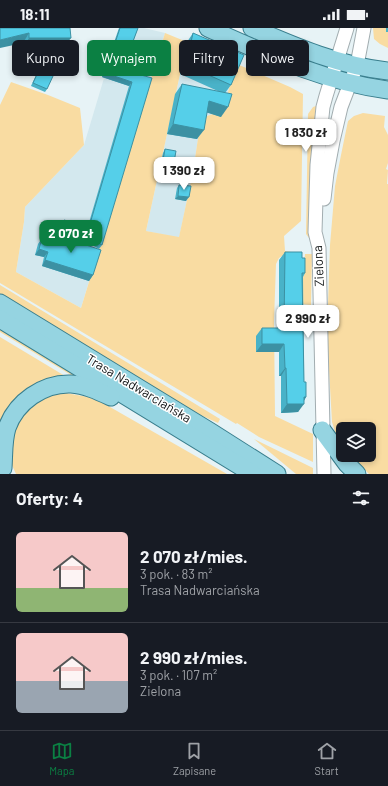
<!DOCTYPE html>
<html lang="pl">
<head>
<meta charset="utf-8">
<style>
	:root { --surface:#171b24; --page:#20242c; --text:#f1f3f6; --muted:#9ea1a6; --line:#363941; --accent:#0b8043 }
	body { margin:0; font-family:Barlow,sans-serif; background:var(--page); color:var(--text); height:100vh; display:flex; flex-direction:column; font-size:15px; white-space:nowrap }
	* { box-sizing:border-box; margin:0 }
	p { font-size:13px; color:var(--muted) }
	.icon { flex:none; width:22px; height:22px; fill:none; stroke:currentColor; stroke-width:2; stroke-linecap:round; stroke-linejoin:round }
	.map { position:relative; height:446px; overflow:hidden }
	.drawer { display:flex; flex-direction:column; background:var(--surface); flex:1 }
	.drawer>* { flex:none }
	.guide { position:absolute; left:12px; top:12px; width:364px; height:36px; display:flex; gap:8px }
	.tools { position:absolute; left:336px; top:394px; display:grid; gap:8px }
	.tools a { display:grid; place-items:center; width:40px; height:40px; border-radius:6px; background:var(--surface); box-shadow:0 2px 6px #0003; font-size:20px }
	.price { position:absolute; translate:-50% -34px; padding:0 9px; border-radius:8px; background:#fff; color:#222; font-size:13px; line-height:26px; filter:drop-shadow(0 1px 2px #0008) }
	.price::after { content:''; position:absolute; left:50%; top:24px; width:12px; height:9px; margin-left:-6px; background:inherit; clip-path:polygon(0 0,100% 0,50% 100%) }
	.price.current { background:var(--accent); color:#fff }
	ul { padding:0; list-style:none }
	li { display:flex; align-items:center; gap:12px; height:100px; padding:0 16px }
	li+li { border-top:1px solid var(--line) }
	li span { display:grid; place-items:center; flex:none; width:112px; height:80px; border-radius:6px; color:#555 }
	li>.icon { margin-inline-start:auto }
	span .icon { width:48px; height:48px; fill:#fffc; stroke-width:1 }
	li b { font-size:17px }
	h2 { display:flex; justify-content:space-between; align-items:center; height:48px; padding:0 16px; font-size:17px }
	.pill { padding:0 14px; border-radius:6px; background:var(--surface); box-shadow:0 2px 6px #0003; font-size:14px; line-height:36px }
	.pill.current { background:var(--accent); color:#fff }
	.status { display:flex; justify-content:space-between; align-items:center; height:28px; padding:0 20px; background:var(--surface); direction:ltr }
	.status svg { height:11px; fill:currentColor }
	.tabs { display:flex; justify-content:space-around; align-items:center; height:56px; border-top:1px solid var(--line); background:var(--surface); font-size:11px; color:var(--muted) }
	.tabs a { display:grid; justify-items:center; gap:2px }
	.tabs .current { color:var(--accent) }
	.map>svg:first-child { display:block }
	.built { fill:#d3e8ee }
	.green { fill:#f9dca2 }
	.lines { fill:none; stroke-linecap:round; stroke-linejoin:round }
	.minor-casing { stroke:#a2adb0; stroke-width:15 }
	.major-casing { stroke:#397e8d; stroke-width:19 }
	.minor { stroke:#fff; stroke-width:13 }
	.major { stroke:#95d4e1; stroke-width:17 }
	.wall { fill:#49b2c8 }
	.shaded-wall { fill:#3c91a3 }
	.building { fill:#55cfe9; stroke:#3c91a3 }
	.labels { text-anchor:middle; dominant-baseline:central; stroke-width:3; stroke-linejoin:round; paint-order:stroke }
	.street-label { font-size:13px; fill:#101415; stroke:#fff }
</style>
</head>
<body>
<div class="status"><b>18:11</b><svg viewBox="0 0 49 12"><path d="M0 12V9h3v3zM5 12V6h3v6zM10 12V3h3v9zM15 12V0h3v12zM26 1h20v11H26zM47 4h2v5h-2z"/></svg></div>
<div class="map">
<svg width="388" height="446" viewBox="0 0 388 446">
	<rect width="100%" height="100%" fill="#e7f3f6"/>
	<g class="built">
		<path d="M119 0H144L165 5 149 54 81 280 16 244 24 194 25 179 84 117Z"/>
		<path d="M187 14 237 36 230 52 228 66 221 89 201 91 193 144 179 210 146 203Z"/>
	</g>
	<g class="green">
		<path d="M373 0H386V4H388V20L380 16 374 11Z"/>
		<path d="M165 5 187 14 146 203 179 209 193 144 201 90 213 86 221 88C227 71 230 53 237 36L290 59 303 66 301 193 284 208 285 223 304 226 282 228 279 230 276 236 274 293 275 388 313 406V434L259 409 237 395 236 396 0 255V77L11 54 48 67 80 80 84 117 25 179 24 194 16 244 81 280Z"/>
		<path d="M316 78H319L312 210H309L306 206 308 86 313 79Z"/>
		<path d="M363 85 385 88 384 99 388 107V135L386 141 388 142 387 156H388V446H369L350 427H369V401H343V419L338 413 332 394 327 307 330 217 335 158 341 127 348 93 354 88Z"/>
		<path d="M305 226H312L311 277 301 276Z"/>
		<path d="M0 257 220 391 218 395 185 380 0 267Z"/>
		<path d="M0 301 84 352 76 350 0 304Z"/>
		<path d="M0 309 65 348 0 402Z"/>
		<path d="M60 364 88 369 103 375 227 446H16L11 435 13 406 26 382 42 370Z"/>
		<path d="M254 411 313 440V446H296Z"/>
	</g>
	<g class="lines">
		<g class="minor-casing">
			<g id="minor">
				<path d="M324 171 327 145 333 113 341 79 357 37 364 0"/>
				<path d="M324 446 319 220 315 204 317 137 323 79 326 68 347 0"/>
			</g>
		</g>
		<g class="major-casing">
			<g id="major">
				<path d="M208 0C266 26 324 54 388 62"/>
				<path d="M252 0C296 19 340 38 388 43"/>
				<path d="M0 275 211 404 277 446"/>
				<path d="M0 291 253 446"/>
				<path d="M322 402 347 436 357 446"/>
				<path d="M3 440C4 427 3 413 7 400 16 374 43 355 71 356 85 357 98 363 111 369"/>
			</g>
		</g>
		<use href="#minor" class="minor"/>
		<use href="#major" class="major"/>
	</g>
	<g class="wall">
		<path d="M0 0H70L64 19 23 20V15Z"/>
		<path d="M119 0H138L132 16 129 20 125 19 120 33 141 47 102 217 99 221 60 199 64 192 88 198 129 58 102 49Z"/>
		<rect x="386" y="0" width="2" height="4"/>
		<path d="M193 5 231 57 225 65 221 89 207 84 197 111 167 106 175 66 182 56 220 64 180 46 187 14Z"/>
		<path d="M46 27 47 61 45 64 31 58 44 30Z"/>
		<path d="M165 121 169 154 157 152 163 125Z"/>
		<path d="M179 157 186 173 175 171 177 160Z"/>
		<path d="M54 206 93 247 89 253 42 238 44 229 35 227 38 216 42 210 50 212Z"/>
		<path d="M285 224 305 245 303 249 304 354 306 369 298 384 281 385V348H279V324H256V308L262 300H279V232Z"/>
	</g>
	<g class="shaded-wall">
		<path d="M29 5 23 15 0 20V12Z"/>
		<path d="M29 10H71L64 19 23 20Z"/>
		<path d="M127 15 132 16 129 20 124 18Z"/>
		<path d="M105 45 132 54 129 58 102 49Z"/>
		<path d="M209 73 228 79 221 89 202 83Z"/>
		<path d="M173 96 204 102 197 111 167 106Z"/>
		<path d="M160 149 171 151 169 154 157 152Z"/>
		<path d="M178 168 189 169 186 173 175 171Z"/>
		<path d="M39 221 48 224 44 229 35 227Z"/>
		<path d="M45 232 93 247 89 253 42 238Z"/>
		<path d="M262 316H284L279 324H256Z"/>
		<path d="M285 340H286L281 348H279Z"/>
		<path d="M304 369H306L302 376H304L298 384 281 385 287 376Z"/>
	</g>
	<g class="building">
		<path d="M0 0H70L71 10H29V5L0 12Z"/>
		<path d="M120 0H138L132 16 127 15 120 33 144 40 141 47 152 50 102 217 63 195 64 192 89 199 132 54 105 45Z"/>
		<path d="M193 5 244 27 231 57 186 37Z"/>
		<path d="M46 27 60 33 47 61 33 55Z"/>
		<path d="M182 56 232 66 228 79 209 73 204 102 173 96Z"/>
		<path d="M165 121 176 123 171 151 160 149Z"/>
		<path d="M179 157 191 158 189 169 178 168Z"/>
		<path d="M54 206 101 222 93 247 45 232 48 224 39 221 42 210 52 212Z"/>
		<path d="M285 224H302V230H305V245H302L304 354H306V369H304V376H287L286 340H285L284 316H262V300H284Z"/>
	</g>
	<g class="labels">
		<g class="street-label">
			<text transform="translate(318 238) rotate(-93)">Zielona</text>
			<text transform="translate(139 360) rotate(31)">Trasa Nadwarciańska</text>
		</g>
	</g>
</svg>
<div class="tools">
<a><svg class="icon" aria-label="layers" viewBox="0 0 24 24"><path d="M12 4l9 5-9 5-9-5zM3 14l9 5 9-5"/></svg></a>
</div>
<b class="price" style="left:306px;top:125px">1 830 zł</b>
<b class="price" style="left:184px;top:163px">1 390 zł</b>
<b class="price current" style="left:71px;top:226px">2 070 zł</b>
<b class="price" style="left:308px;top:311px">2 990 zł</b>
<div class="guide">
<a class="pill">Kupno</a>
<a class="pill current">Wynajem</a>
<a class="pill">Filtry</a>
<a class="pill">Nowe</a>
</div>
</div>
<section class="drawer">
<h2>Oferty: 4<svg class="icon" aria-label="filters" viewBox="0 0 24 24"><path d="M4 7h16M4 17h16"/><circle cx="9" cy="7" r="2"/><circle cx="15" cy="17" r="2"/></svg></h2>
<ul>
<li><span style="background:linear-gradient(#f6c9c9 70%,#8fb573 0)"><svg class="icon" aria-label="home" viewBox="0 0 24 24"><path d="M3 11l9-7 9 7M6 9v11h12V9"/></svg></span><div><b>2 070 zł/mies.</b><p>3 pok. · 83 m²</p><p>Trasa Nadwarciańska</p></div></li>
<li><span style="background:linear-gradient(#f6c9c9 60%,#9aa5b1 0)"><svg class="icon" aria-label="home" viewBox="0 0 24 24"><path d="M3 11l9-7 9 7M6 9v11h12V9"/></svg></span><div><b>2 990 zł/mies.</b><p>3 pok. · 107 m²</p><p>Zielona</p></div></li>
</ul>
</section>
<nav class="tabs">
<a class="current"><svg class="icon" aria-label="map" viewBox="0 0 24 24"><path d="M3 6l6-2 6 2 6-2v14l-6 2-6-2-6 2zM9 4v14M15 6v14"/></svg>Mapa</a>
<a><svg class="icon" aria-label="saved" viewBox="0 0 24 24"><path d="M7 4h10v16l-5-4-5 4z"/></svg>Zapisane</a>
<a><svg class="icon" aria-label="home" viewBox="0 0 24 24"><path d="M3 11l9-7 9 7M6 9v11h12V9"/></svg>Start</a>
</nav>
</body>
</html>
